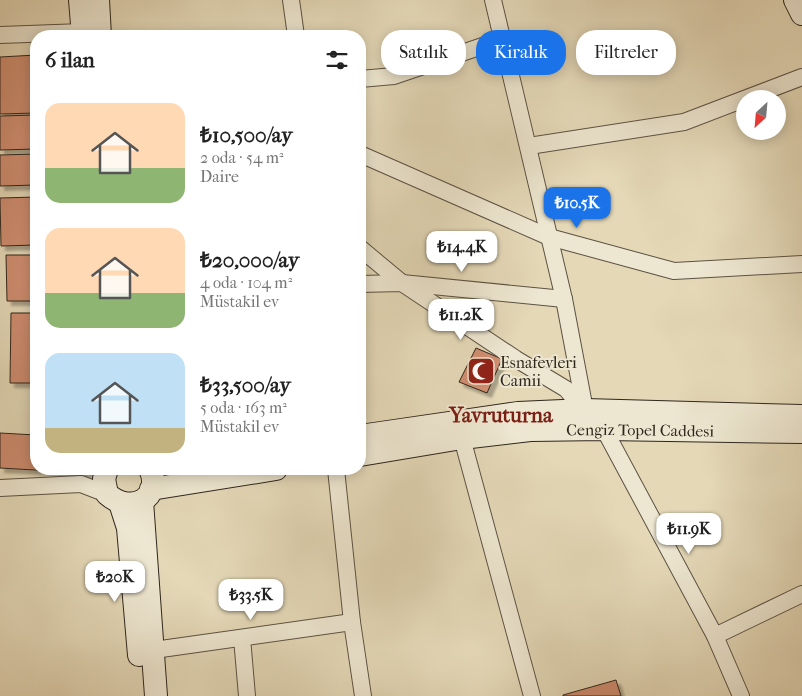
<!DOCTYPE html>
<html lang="tr">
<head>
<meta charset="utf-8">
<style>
	:root { --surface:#fff; --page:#f2f2f2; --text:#222; --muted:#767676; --accent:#1a73e8 }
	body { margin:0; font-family:"IM FELL French Canon",serif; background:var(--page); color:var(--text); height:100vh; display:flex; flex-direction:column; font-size:19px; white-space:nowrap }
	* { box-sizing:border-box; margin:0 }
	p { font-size:16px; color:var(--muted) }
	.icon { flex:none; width:28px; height:28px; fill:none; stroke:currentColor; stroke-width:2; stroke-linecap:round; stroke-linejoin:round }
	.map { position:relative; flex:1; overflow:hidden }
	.sheet { position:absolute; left:30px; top:30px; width:336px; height:445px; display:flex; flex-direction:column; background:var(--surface); border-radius:20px; box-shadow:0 2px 12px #0003 }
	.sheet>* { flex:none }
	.banner { position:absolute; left:381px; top:30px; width:345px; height:45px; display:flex; gap:10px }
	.needle { width:32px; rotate:206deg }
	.fabs { position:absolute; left:736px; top:90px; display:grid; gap:10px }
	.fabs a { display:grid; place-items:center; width:50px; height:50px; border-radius:50%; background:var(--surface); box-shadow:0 2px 12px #0003; font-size:25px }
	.price { position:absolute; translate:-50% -42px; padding:0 11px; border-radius:10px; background:#fff; color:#222; font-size:16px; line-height:32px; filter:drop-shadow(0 1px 2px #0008) }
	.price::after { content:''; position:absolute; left:50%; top:30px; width:15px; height:11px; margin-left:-8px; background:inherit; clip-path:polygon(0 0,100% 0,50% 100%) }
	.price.on { background:var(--accent); color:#fff }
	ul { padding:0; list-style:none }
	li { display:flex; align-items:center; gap:15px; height:125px; padding:0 15px }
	li span { display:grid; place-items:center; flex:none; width:140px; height:100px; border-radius:15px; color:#555 }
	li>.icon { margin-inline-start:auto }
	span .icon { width:60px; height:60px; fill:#fffc; stroke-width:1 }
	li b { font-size:21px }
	h2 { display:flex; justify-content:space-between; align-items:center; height:60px; padding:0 15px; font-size:21px }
	.pill { padding:0 18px; border-radius:20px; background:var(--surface); box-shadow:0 2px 12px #0003; font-size:18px; line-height:45px }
	.pill.on { background:var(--accent); color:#fff }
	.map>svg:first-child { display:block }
	.building { fill:#cf8d70; stroke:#2f261d; filter:url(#shadow) }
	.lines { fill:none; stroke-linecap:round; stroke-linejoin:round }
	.street-casing { stroke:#5c5244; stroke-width:18 }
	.secondary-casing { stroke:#2f261d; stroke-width:24 }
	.street { stroke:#ede6d0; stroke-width:16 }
	.secondary { stroke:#ede6d0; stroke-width:22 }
	.labels { text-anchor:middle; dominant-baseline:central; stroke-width:4; stroke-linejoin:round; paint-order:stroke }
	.poi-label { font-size:16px; fill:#2f261d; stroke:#ede6d0; text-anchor:start }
	.street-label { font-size:16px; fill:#2f261d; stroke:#ede6d0 }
	.district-label { font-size:21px; font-weight:bold; fill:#7a1f14; stroke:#ede6d0 }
</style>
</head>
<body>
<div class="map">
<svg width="802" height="696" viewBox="0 0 802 696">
	<defs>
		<filter id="shadow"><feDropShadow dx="4.5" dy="4.5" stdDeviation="1" flood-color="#0004"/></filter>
	</defs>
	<rect width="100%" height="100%" fill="#e4d8b7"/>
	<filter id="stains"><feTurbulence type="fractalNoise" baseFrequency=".004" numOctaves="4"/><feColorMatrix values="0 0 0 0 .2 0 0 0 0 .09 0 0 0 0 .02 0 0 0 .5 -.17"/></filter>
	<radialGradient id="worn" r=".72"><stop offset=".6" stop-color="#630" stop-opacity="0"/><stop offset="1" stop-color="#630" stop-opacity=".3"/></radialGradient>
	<g class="building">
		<path d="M36 55V113L0 114V57Z"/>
		<path d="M36 115V149L0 150V116Z"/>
		<path d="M36 154V185L0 186V155Z"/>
		<path d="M36 197V245L1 246 0 198Z"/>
		<path d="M6 255H36V301H7Z"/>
		<path d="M11 313H36V383H10Z"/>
		<path d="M476 348 502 359 487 393 459 382Z"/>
		<path d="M0 433 36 435V469H89L88 473 0 468Z"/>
		<path d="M616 680 621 696H563V695Z"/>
	</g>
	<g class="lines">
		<g class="street-casing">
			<g id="street">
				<path d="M291 0 296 36"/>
				<path d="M493 0 564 299 585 410"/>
				<path d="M0 35 83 32"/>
				<path d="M360 79 394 76 503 39"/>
				<path d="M529 146 684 122 802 77"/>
				<path d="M360 154 549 237 674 271 802 264"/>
				<path d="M360 248 402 283 516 359 566 389 584 410"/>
				<path d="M360 284 402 283 564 299"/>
				<path d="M604 429 715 636 741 696"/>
				<path d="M462 438 532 696"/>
				<path d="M336 469 352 622 363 696"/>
				<path d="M0 488 81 484 107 494"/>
				<path d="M715 636 802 594"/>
				<path d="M242 638 247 696"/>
				<path d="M154 650 352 622"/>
			</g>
		</g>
		<g class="secondary-casing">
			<g id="secondary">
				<path d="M80 0 83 36"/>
				<path d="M98 0 100 36"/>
				<path d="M795 0 802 14"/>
				<path d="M360 436 518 413 585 410 802 416"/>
				<path id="s1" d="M360 455 462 438 530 430 604 429 802 432"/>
				<path d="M107 469 104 479 107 494C132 516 163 497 150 469"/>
				<path d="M151 489 276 469"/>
				<path d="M142 501 156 696"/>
				<path d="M120 503 128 528 139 655"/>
			</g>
		</g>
		<use href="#street" class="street"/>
		<use href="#secondary" class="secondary"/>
	</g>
	<defs>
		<g id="mosque-square" transform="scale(1.4375)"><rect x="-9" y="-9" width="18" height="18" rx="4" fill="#8f2418" stroke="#ede6d0"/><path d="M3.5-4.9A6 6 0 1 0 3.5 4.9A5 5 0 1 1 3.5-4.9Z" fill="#fff"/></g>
	</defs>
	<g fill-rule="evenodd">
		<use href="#mosque-square" x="481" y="371"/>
	</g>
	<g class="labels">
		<g class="poi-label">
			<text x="500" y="362">Esnafevleri<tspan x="500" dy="18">Camii</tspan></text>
		</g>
		<g class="street-label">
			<text stroke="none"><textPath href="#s1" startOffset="282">Cengiz Topel Caddesi</textPath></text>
		</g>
		<g class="district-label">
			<text x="501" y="415">Yavruturna</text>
		</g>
	</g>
	<rect width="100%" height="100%" filter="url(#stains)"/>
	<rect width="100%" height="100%" fill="url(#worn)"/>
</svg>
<div class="fabs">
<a><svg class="needle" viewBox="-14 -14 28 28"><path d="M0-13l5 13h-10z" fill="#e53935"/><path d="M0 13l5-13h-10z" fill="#767676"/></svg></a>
</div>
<b class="price on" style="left:577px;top:229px">₺10.5K</b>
<b class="price" style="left:462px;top:273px">₺14.4K</b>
<b class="price" style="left:461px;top:341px">₺11.2K</b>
<b class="price" style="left:689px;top:555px">₺11.9K</b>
<b class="price" style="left:115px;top:603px">₺20K</b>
<b class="price" style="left:251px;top:621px">₺33.5K</b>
<div class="banner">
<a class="pill">Satılık</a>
<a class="pill on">Kiralık</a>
<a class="pill">Filtreler</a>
</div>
<section class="sheet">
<h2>6 ilan<svg class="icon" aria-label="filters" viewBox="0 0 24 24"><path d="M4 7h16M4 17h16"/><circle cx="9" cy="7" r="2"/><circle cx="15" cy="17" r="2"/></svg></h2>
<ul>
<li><span style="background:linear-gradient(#ffd9b3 65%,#8fb573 0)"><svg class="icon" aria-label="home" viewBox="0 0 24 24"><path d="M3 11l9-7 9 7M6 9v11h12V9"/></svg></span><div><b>₺10,500/ay</b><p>2 oda · 54 m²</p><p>Daire</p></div></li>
<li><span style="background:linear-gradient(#ffd9b3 65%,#8fb573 0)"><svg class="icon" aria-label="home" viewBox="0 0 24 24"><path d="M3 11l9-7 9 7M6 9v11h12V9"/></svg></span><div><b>₺20,000/ay</b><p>4 oda · 104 m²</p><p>Müstakil ev</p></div></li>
<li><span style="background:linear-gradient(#bfe0f5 75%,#c2b280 0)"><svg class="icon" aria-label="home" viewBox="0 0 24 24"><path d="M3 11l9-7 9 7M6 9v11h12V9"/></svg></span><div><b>₺33,500/ay</b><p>5 oda · 163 m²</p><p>Müstakil ev</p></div></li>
</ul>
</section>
</div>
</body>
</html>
